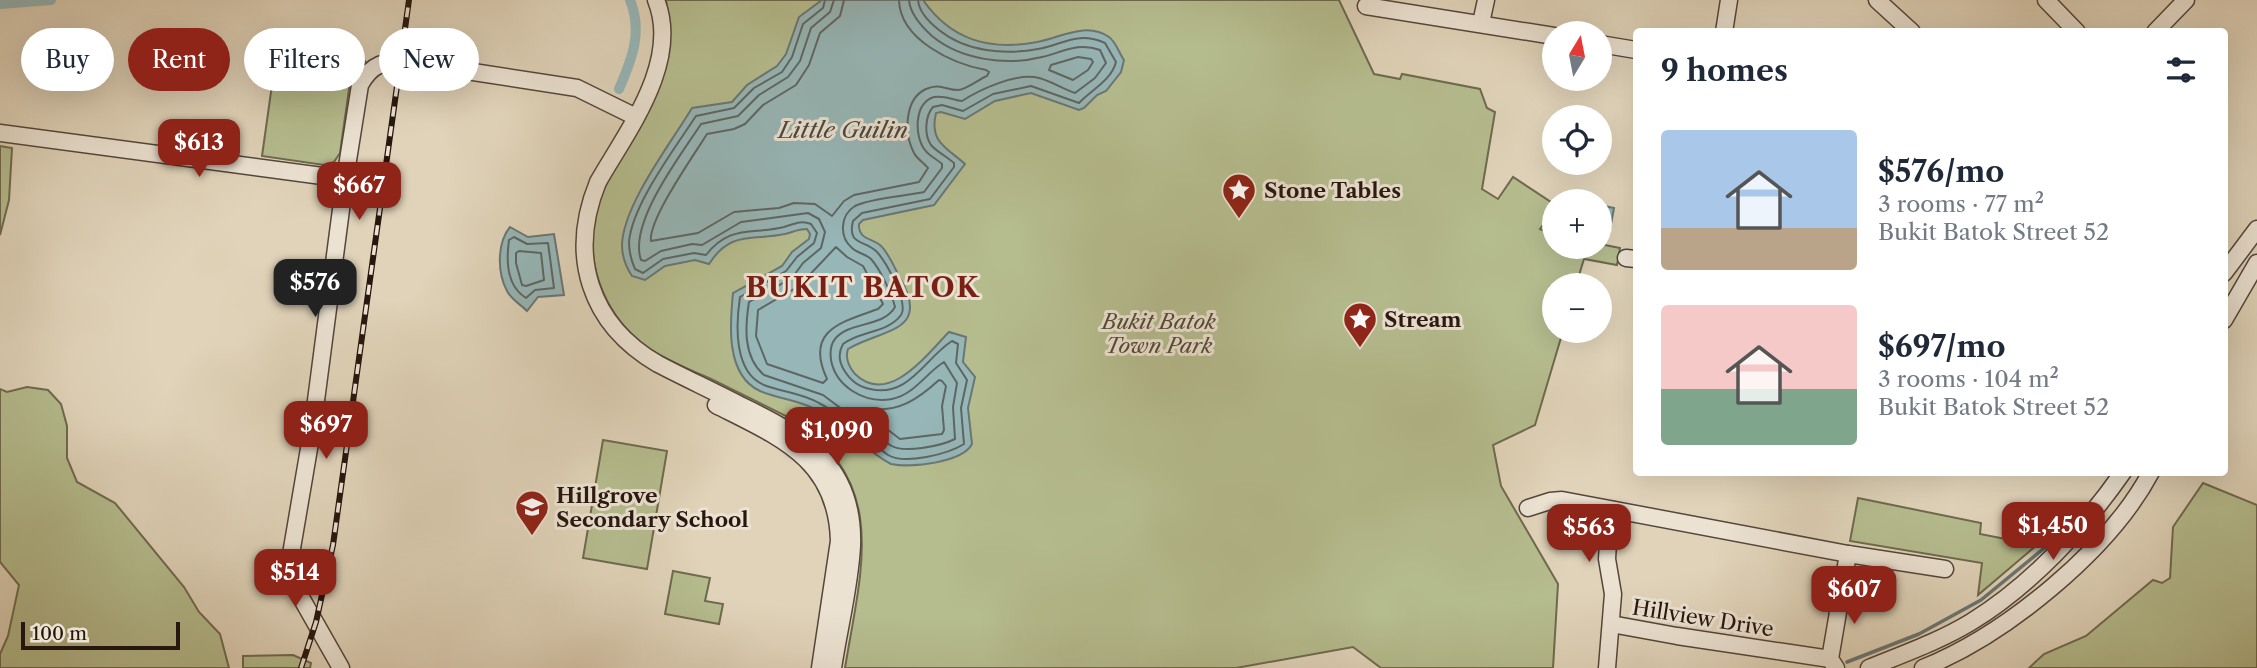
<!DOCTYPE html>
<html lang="en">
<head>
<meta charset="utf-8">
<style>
	:root { --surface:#fff; --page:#f2f2f3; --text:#1f2937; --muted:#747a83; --accent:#8f2418 }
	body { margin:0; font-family:"Libre Caslon Text",serif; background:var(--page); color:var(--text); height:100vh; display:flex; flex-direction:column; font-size:26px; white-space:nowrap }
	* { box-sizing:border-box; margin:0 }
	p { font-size:23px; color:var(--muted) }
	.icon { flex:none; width:38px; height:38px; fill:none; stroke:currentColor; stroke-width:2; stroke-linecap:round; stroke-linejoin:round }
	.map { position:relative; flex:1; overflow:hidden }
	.panel { position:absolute; left:1633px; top:28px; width:595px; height:448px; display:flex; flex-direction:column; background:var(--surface); border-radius:7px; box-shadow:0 7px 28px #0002 }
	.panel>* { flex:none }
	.top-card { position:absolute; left:21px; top:28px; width:665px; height:63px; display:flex; gap:14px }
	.needle { width:46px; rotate:10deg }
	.tools { position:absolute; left:1542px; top:21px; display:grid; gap:14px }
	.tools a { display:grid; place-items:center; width:70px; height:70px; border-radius:50%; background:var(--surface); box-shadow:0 7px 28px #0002; font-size:35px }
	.scale { position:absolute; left:21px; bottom:18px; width:159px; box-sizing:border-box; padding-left:7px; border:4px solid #27170f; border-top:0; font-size:19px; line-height:24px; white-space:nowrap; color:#27170f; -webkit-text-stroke:5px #ebe2d2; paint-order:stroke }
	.price { position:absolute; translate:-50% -60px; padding:0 16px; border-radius:14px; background:var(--accent); color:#fff; font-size:23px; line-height:46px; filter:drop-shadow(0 2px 4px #0008) }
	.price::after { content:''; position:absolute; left:50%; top:42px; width:21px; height:16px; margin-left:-10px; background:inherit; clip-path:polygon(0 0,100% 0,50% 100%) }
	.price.active { background:#222; color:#fff }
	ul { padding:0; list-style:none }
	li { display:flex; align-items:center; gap:21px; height:175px; padding:0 28px }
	li span { display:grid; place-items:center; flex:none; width:196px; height:140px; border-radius:7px; color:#555 }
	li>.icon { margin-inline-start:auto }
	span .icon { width:84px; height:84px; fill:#fffc; stroke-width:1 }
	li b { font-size:30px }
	h2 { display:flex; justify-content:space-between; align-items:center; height:84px; padding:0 28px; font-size:30px }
	.pill { padding:0 24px; border-radius:32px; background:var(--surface); box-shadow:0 7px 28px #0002; font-size:24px; line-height:63px }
	.pill.active { background:var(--accent); color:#fff }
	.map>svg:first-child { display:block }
	.green { fill:#b5bc8e; stroke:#6e6a4e; stroke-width:2 }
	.water { fill:#96b6b7; stroke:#6a7674; stroke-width:2 }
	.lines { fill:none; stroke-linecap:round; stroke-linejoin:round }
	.shore { stroke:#5e6663; stroke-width:2 }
	.stream { stroke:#6a7674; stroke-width:3.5 }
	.canal { stroke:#96b6b7; stroke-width:10 }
	.minor-casing { stroke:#55463a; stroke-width:19 }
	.minor { stroke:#ebe2d2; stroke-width:16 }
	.rail-casing { stroke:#27170f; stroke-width:6 }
	.rail { stroke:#ebe2d2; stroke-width:3.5; stroke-dasharray:10; stroke-linecap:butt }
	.labels { text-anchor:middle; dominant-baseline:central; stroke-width:6; stroke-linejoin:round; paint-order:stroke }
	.poi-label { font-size:21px; font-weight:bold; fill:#27170f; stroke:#ebe2d2; text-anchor:start }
	.park-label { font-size:21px; font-style:italic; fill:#524935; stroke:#ebe2d2 }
	.street-label { font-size:21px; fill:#27170f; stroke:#ebe2d2 }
	.water-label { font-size:23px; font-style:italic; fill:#484741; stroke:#ebe2d2 }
	.district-label { font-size:28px; font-weight:bold; letter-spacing:2px; fill:#7a1f14; stroke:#ebe2d2 }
</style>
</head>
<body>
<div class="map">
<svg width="2257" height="668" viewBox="0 0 2257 668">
	<rect width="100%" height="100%" fill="#e0d3b9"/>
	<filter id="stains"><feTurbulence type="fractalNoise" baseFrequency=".00286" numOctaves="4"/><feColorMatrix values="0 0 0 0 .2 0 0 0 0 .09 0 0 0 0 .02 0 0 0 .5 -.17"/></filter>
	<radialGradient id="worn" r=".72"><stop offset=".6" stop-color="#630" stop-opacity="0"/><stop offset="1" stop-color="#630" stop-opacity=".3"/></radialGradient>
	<g class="green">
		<path d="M666 0H1339L1374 74 1400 79 1402 74 1480 89 1487 108 1495 112 1482 189 1498 199 1513 177 1554 204V210L1540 229 1554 235V247H1600V244L1620 248 1617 265 1584 259 1576 285H1554V331H1563L1535 425 1493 445 1501 486 1558 584 1553 668H1381L1353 647 1236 668H845C860 574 891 483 794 420 766 406 737 392 709 378 688 369 666 360 647 347 608 319 586 269 594 222 599 190 618 162 634 135 658 91 677 52 666 0Z"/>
		<path d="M279 35 356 45 366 63 352 80 349 89 340 153 334 162 324 165 262 156Z"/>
		<path d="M0 146 12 148 9 200 0 235Z"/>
		<path d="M27 387 48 390 61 404 67 426V458L77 482 115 503 184 587 199 612 220 634 229 668H0V654L8 636 19 585 0 562V389L7 392Z"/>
		<path d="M603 440 667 451 647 569 583 558Z"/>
		<path d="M2203 483 2257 505V668H2029L2044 654 2086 636 2153 580 2162 583 2170 578 2173 527Z"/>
		<path d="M1858 498 1981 523 1980 534 2037 545 1978 595 1982 563 1850 541Z"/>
		<path d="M673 571 710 578 705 601 723 604 719 624 665 614Z"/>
		<path d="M293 655 311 663 310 668H243V656Z"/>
	</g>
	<g class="water">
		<path d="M822 0H923C951 40 989 51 1037 42 1060 38 1086 21 1109 37 1116 42 1119 53 1124 60L1121 72 1106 91 1097 95 1084 108 1079 110 1031 93 995 101 965 119 941 112 936 113C929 142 946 147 965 164L934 205 863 220 859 224C858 239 871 238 880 245 889 253 895 269 900 278 932 333 881 329 848 349 845 358 849 367 855 374 889 407 927 354 949 332L966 337 963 362 975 377 968 408 972 444C962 463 910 468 891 464 864 450 844 424 817 410 799 400 779 399 760 391 725 375 730 323 733 293L782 266 792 252 809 239 810 234 807 229C798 229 793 232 785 234 752 241 731 230 709 264L695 260 665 266 645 280 632 276C626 267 622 256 622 245 623 205 671 143 692 108L732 102 747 85 777 66 786 54 799 17Z"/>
		<path d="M1600 205 1614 208 1609 235 1600 233Z"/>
		<path d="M510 227 528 237 554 234 564 295 538 297 527 311C521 305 511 299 507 291 497 272 497 243 510 227Z"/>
	</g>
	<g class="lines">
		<g class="shore">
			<path d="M825 0 823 8 803 24 792 57 782 72 754 88 734 108 696 116C675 148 632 205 629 242 629 252 631 260 635 269L643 273 663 259 694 253 706 255C730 224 752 235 784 227 794 224 801 220 811 224L817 233 814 243 797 257 786 271 740 297C736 323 733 372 764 385 782 392 802 393 819 403 844 416 865 438 888 455 905 465 948 454 964 444L961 408 967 380 956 363 958 344 952 341C925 358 909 398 870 389 859 387 850 380 844 370 839 362 838 353 843 344 859 331 888 333 901 315 909 304 886 261 876 251 864 240 847 245 853 221L862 213 930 199 954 167V163C947 157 936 151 931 145 924 135 925 116 933 107L942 105 963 111 993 94 1031 86 1079 103C1091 90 1111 81 1116 62L1105 43C1078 31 1064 44 1038 49 1005 55 966 52 939 30 930 23 919 12 918 0"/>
			<path d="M834 0 830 12 811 28 800 61 788 77 759 95 738 116 701 124C681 155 628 223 641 260L645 261 661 251 692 244 702 245 741 222 808 213 819 219 825 232 821 248 803 263 792 278 749 302C745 327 743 357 764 375L823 395 890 445C903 454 941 446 955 439L953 407 957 383 944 362C926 373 915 394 892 399 865 404 836 387 831 360 830 352 830 345 835 339 849 321 883 328 895 307 892 294 880 269 871 259 866 254 857 253 852 248 839 237 840 215 855 206 870 198 906 196 924 192L942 168V164C937 159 929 156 925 150 914 136 914 103 934 97 944 95 953 100 962 101 979 90 1017 72 1039 78 1051 81 1063 89 1075 93L1095 78 1106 63 1100 50C1078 42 1063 52 1042 57 1006 66 961 60 932 36 922 27 910 14 909 0"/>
			<path d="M844 0 840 16 820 33 809 65 796 85 763 105 745 124 734 129 707 134C694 155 648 220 651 241L698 233 734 212 779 208 794 203 815 204 832 216 844 201 854 195 919 182 928 168C924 163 917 159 914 153 904 134 904 99 926 89 940 83 946 90 958 90 966 90 979 79 987 76L989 72 986 70C953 64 900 40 899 0"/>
			<path d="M1078 57 1091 59 1093 62 1088 70 1073 80 1049 70 1051 65Z"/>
			<path d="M514 237 527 244 548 243 554 288 535 290 526 298C506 286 506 261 509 240Z"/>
			<path d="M836 247 847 257 863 266 883 304 878 309C842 322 804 330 827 379L823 383 767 364 756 336 758 310 799 286Z"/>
			<path d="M519 251 541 253 544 280 526 286 522 285 516 263V253Z"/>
			<path d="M939 380 942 381 946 386 942 406 944 430 942 434 900 439 867 414 869 409C899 412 917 400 939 380Z"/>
		</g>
		<path class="stream" d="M1847 662 1919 634 1981 600 2048 545"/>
		<g class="canal">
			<path d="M0 4 51 0"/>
			<path d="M619 89C632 59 643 32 630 0"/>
		</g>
		<g class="minor-casing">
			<g id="minor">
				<path d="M656 0C681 62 627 131 598 182 568 255 589 324 658 364 685 378 713 391 740 405 803 435 855 465 852 546 850 586 839 628 833 668"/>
				<path d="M1877 0 1912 32"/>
				<path d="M2046 0 2077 32"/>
				<path d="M1366 6 1554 36"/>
				<path d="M1481 23 1486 0"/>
				<path d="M1724 32 1729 0"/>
				<path d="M2155 32 2186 0"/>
				<path d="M1600 44 1636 50"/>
				<path d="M0 133 352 180"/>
				<path d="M1626 258 1636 259"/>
				<path d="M2224 273 2257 229"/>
				<path d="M2224 320 2257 263"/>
				<path d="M716 405C779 437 837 459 839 541L820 668"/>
				<path d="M1528 508 1550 501 1562 500 1848 554 1945 569"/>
				<path d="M1611 624 1677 636 1830 659"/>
				<path d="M341 668 295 587 290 560 312 431 345 179 360 85C372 63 384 61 408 62L577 88 636 117"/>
				<path d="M1607 668 1613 594 1607 559 1608 542 1613 510"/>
				<path d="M1836 668 1830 659 1848 554"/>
				<path d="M1869 668C1903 654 1940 641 1971 622 2030 586 2084 528 2123 472"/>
				<path d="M1923 668C2005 635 2109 551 2151 472"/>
			</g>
		</g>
		<use href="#minor" class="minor"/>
		<g class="rail-casing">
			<path id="rail" d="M301 668 316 622 333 545 409 0"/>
		</g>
		<use href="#rail" class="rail"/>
	</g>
	<defs>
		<g id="sight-pin" transform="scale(1.75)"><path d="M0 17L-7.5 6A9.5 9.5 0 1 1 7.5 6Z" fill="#8f2418" stroke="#ebe2d2"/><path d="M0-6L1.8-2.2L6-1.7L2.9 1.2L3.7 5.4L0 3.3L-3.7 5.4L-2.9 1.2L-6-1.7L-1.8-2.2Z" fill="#fff"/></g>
		<g id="school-pin" transform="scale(1.75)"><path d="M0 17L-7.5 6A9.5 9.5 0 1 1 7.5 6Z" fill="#8f2418" stroke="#ebe2d2"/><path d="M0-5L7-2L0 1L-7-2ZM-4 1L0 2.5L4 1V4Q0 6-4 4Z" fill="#fff"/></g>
	</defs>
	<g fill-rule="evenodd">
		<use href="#sight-pin" x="1239" y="190"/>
		<use href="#sight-pin" x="1360" y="319"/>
		<use href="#school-pin" x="532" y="507"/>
	</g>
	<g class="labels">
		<g class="poi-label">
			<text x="1264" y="190">Stone Tables</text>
			<text x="1384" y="319">Stream</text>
			<text x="556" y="495">Hillgrove<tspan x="556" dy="24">Secondary School</tspan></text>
		</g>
		<g class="park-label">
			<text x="1159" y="321">Bukit Batok<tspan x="1159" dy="24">Town Park</tspan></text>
		</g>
		<g class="street-label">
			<text transform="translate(1703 618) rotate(9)">Hillview Drive</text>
		</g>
		<g class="water-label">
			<text x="843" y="130">Little Guilin</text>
		</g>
		<g class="district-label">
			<text x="863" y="287">BUKIT BATOK</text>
		</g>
	</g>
	<rect width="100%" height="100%" filter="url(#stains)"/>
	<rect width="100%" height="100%" fill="url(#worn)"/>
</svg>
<div class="tools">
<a><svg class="needle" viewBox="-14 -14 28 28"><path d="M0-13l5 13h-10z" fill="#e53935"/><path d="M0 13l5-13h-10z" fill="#747a83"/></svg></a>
<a><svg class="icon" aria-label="locate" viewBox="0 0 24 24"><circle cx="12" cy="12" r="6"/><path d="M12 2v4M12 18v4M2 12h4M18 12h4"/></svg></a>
<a>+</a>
<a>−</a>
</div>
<div class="scale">100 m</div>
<b class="price" style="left:199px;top:179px">$613</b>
<b class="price" style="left:359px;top:222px">$667</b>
<b class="price active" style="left:315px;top:319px">$576</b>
<b class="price" style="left:326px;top:461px">$697</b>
<b class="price" style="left:837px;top:467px">$1,090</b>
<b class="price" style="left:2053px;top:562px">$1,450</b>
<b class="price" style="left:1589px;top:564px">$563</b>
<b class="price" style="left:295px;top:609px">$514</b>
<b class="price" style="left:1854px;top:626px">$607</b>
<div class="top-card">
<a class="pill">Buy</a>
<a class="pill active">Rent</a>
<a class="pill">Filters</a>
<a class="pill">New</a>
</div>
<section class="panel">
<h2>9 homes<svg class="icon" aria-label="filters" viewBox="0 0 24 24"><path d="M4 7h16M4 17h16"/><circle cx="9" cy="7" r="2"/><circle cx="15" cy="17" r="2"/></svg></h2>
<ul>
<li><span style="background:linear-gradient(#a9c7e8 70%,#b9a48a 0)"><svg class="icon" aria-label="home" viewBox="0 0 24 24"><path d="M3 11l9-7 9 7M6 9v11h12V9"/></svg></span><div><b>$576/mo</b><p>3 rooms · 77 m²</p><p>Bukit Batok Street 52</p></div></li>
<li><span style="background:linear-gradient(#f6c9c9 60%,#7fa58c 0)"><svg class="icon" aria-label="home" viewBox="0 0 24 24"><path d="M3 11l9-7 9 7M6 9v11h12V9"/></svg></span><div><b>$697/mo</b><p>3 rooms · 104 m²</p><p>Bukit Batok Street 52</p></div></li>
</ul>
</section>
</div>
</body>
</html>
